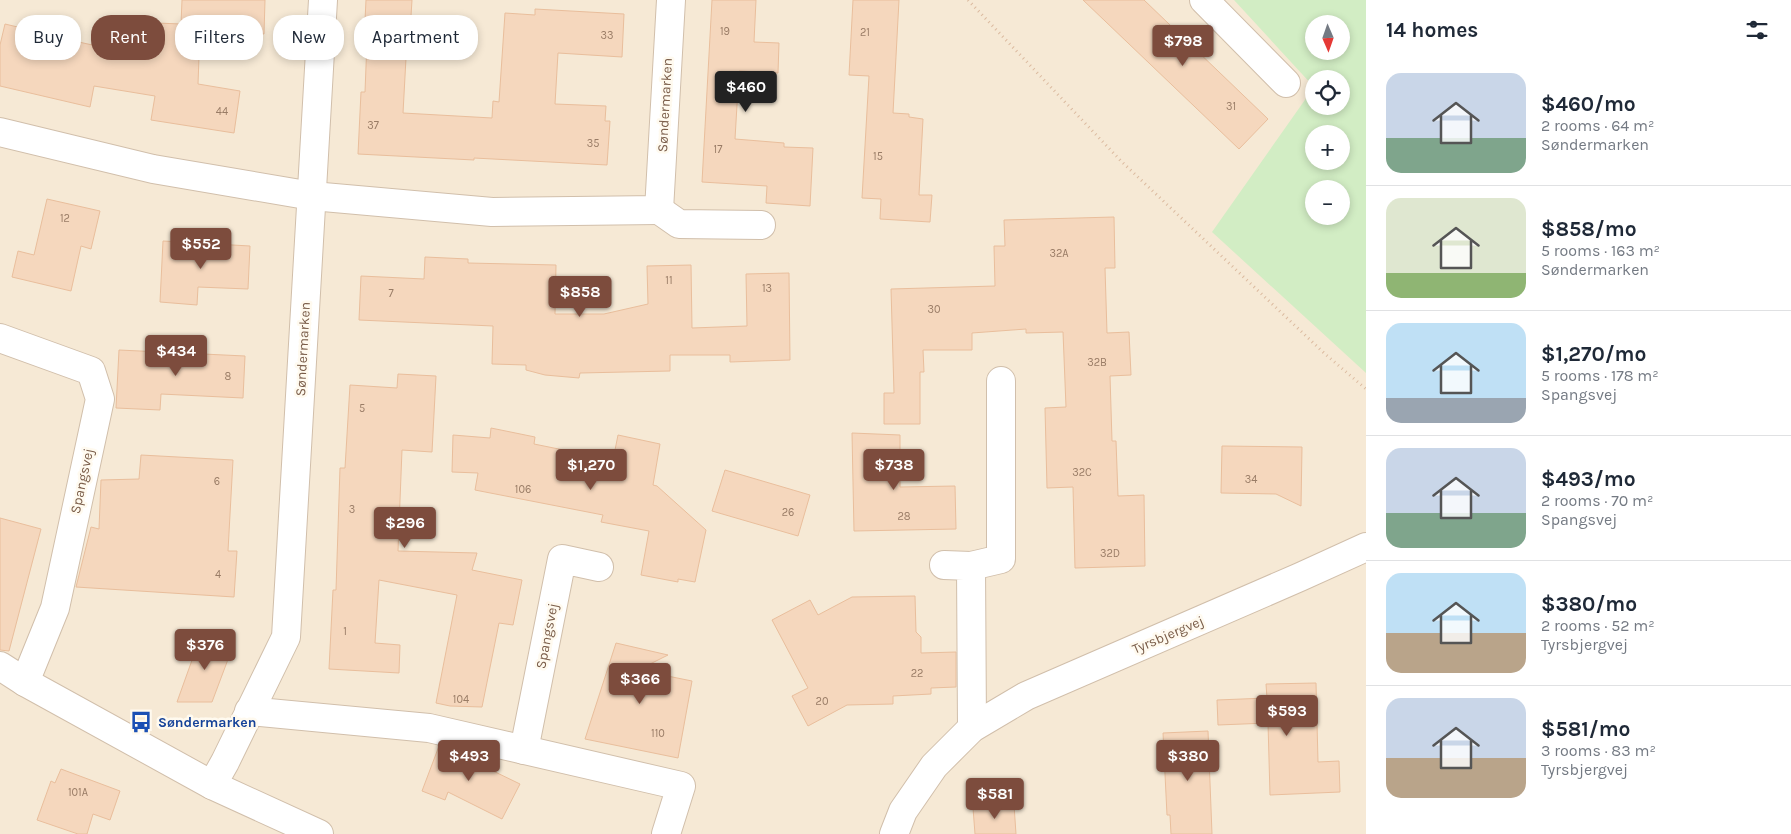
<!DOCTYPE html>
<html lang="en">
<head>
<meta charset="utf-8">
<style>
	:root { --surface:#fff; --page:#f2f2f3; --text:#1f2937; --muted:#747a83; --line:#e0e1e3; --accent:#7d4c3d }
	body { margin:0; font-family:Karla,sans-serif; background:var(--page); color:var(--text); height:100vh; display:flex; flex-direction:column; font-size:19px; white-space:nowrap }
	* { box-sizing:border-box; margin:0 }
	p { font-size:16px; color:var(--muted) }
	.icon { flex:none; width:28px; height:28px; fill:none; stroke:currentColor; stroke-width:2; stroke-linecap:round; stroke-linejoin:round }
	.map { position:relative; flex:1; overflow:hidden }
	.side { display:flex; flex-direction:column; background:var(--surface); width:425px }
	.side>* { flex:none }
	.hud { position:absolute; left:15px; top:15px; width:475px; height:45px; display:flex; gap:10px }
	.needle { width:32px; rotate:178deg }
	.controls { position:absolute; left:1305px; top:15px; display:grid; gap:10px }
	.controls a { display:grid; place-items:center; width:45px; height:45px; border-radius:50%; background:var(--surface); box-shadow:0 2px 8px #0003; font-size:25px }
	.price { position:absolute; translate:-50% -42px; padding:0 11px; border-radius:5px; background:var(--accent); color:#fff; font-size:16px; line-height:32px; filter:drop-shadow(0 1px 2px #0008) }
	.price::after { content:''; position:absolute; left:50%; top:30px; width:15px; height:11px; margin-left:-8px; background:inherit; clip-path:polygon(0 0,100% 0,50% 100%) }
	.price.selected { background:#222; color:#fff }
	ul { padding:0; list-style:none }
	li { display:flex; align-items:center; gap:15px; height:125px; padding:0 20px }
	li+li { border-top:1px solid var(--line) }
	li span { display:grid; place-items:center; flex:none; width:140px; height:100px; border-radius:15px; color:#555 }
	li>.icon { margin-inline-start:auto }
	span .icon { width:60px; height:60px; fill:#fffc; stroke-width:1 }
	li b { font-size:21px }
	h2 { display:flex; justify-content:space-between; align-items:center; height:60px; padding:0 20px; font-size:21px }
	.tag { padding:0 18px; border-radius:20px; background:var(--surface); box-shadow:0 2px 8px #0003; font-size:18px; line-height:45px }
	.tag.selected { background:var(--accent); color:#fff }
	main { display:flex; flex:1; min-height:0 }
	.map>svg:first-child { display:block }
	.residential { fill:#f6e9d5; fill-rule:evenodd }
	.green { fill:#d2edc4; fill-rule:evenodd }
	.building { fill:#f5d7bd; stroke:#e9be9c }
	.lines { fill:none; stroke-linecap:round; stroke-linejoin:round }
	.minor-casing { stroke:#d1bfab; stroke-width:30 }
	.path { stroke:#dbba9f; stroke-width:3; stroke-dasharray:1 4; stroke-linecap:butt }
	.minor { stroke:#fff; stroke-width:28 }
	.labels { text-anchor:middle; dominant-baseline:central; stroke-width:5; stroke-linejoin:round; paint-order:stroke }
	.number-label { font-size:11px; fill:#997c66 }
	.street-label { font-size:14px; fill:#7a5d49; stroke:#fffaef }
	.transit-label { font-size:14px; font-weight:bold; fill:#164399; stroke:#fffaef; text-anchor:start }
</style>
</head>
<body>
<main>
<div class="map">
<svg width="1366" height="834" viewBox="0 0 1366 834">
	<rect width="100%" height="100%" fill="#fef6e7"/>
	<path class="residential" d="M0 0H1366V834H0ZM1314 24H1341V51H1314ZM1314 79H1341V106H1314ZM1314 134H1341V161H1314ZM1314 189H1341V216H1314Z"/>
	<path class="green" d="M1234 0H1366V373L1212 232 1314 87V106H1341V79H1314V87ZM1314 24H1341V51H1314ZM1314 134H1341V161H1314ZM1314 189H1341V216H1314Z"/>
	<g class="building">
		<path d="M182 0H265L264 34 200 30 198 84 240 91 234 133 151 120 155 96 94 86 90 107 0 86V45L5 24 47 34V35L106 48 107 21 181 24Z"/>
		<path d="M366 0H412L411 16 432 17 429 59 406 58 403 113 492 118 493 101 499 102 505 13 535 15V9L624 14 622 57 558 53 555 104 606 106 605 121H610L607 165 474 158V160L358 154 361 92H365L367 41H364Z"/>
		<path d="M712 0H756L754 42 779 43 778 73 739 71 735 139 784 143V147L813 148 810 206 766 203 767 186 702 182Z"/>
		<path d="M853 0H899L893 113 909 114V117L923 119 919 195H932L930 222 880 219 881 199 862 198 869 76 849 75Z"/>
		<path d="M1083 0H1144L1268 119 1239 149Z"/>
		<path d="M47 199 100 211 91 249 81 246 71 291 12 277 18 251 34 255Z"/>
		<path d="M1114 217 1115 268H1105L1107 333 1129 332 1131 375 1110 376 1112 441H1116L1118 496 1144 495 1145 566 1075 568 1073 487 1047 488 1045 408 1066 407 1063 332 1026 333V329L972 333V350H923L924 372H920V424H884V393H894L891 289 995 286 994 246H1005L1004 220Z"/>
		<path d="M163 241 250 246 248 289 198 287 197 305 160 302Z"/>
		<path d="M425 257 468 259V263L556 265 555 314H604L648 304 647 266 691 265 692 328 747 326 746 274 789 273 790 360 730 362V355H670V371L580 373 579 378 545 375 526 370V365L492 364 493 326 359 320 361 276 424 279Z"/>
		<path d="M119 350 245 356 243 398 161 394 160 410 116 408Z"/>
		<path d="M398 374 436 376 432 452 402 450 398 551 477 553 472 570 522 580 513 625 499 623 482 707 450 706 436 703 457 595 379 580 375 643 400 645 399 673 329 669 333 590H336L340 468H345L350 385 397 388Z"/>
		<path d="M491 428 535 437 534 444 613 460 618 435 660 444 653 485 657 486 706 530 695 582 678 579V582L641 575 649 531 601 522 603 515 475 490 478 473 452 472 453 435 490 438Z"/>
		<path d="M852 433 900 435V487L955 486 956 529 854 531Z"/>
		<path d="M1222 446 1302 447 1301 506 1276 494 1221 493Z"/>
		<path d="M141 455 233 460 228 551H237L234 597 76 587 91 527 99 529 101 480 139 479Z"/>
		<path d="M725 470 810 495 798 536 712 511Z"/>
		<path d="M0 518 41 529 9 651 0 650Z"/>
		<path d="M915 596 916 632 921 637V653L956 652V687L931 688V694L893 696V704L847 705 808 726 792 696 808 688 772 620 810 600 818 615 852 597Z"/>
		<path d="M201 635 233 646 212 702H177Z"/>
		<path d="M616 643 668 655 638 670 692 681 678 758 585 739Z"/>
		<path d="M1316 683 1318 762 1339 761 1340 792 1270 795 1268 723 1218 725 1217 700 1267 698 1266 684Z"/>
		<path d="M1208 731 1212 834H1171L1170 815H1167L1163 733Z"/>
		<path d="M439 746 463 752 462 756 520 784 502 819 448 792 445 800 422 791Z"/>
		<path d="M61 769 120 791 110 820 93 814 87 834H78L37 820 51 781 55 783Z"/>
		<path d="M1014 805 1016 834H975L973 808Z"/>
	</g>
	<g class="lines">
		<g class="minor-casing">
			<g id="minor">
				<path d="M1204 0 1286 83"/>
				<path d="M0 132 153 169 312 196 492 212 659 210 671 0"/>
				<path d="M659 210 679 224 761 225"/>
				<path d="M0 338 91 371 100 399 55 608 25 682"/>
				<path d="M944 565 971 566 972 728"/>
				<path d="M971 566 1001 559V381"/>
				<path d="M0 666 25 682 212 785 319 834"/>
				<path d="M249 711 429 728 681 786 666 834"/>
				<path d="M524 750 562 559 599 567"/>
				<path d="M212 785 225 762 286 637 323 0"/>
				<path d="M894 834 903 811 934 766 972 728 1026 696 1300 577 1366 547"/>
			</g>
		</g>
		<path class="path" d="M968 0 1121 161 1324 353 1366 389"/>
		<use href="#minor" class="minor"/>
	</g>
	<defs>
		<g id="bus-bare" transform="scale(1.725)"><path d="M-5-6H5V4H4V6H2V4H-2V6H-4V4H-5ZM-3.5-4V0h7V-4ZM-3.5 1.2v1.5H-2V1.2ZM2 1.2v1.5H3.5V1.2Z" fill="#1a4fb4" stroke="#fffaef" stroke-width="2.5" paint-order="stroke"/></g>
	</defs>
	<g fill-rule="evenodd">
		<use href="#bus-bare" x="141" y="722"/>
	</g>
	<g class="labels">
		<g class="number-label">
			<text x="725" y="31">19</text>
			<text x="865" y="32">21</text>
			<text x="607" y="35">33</text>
			<text x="1231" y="106">31</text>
			<text x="222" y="111">44</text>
			<text x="373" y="125">37</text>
			<text x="593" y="143">35</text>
			<text x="718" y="149">17</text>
			<text x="878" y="156">15</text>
			<text x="65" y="218">12</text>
			<text x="1059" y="253">32A</text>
			<text x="669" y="280">11</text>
			<text x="767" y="288">13</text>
			<text x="391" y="293">7</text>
			<text x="934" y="309">30</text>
			<text x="1097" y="362">32B</text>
			<text x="228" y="376">8</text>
			<text x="362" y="408">5</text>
			<text x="1082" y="472">32C</text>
			<text x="1251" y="479">34</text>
			<text x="217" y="481">6</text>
			<text x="523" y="489">106</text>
			<text x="352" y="509">3</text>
			<text x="788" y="512">26</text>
			<text x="904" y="516">28</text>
			<text x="1110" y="553">32D</text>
			<text x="218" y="574">4</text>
			<text x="345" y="631">1</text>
			<text x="917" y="673">22</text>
			<text x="461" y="699">104</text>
			<text x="822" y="701">20</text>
			<text x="658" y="733">110</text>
			<text x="78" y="792">101A</text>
		</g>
		<g class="street-label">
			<text transform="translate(665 105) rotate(-87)">Søndermarken</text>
			<text transform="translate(303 349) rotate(-87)">Søndermarken</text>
			<text transform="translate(82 481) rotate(-78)">Spangsvej</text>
			<text transform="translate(1168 635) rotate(-23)">Tyrsbjergvej</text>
			<text transform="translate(547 636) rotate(-79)">Spangsvej</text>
		</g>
		<g class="transit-label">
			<text x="158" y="722">Søndermarken</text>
		</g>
	</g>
</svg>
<div class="controls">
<a><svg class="needle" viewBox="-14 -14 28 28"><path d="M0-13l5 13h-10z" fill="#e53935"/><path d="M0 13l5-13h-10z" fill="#747a83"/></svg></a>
<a><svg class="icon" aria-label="locate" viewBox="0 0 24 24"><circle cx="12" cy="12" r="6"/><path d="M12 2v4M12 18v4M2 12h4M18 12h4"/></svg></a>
<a>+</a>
<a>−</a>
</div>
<b class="price" style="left:1183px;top:67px">$798</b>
<b class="price selected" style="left:746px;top:113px">$460</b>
<b class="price" style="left:201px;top:270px">$552</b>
<b class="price" style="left:580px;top:318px">$858</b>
<b class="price" style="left:176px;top:377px">$434</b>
<b class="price" style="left:591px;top:491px">$1,270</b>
<b class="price" style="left:894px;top:491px">$738</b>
<b class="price" style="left:405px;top:549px">$296</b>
<b class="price" style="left:205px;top:671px">$376</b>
<b class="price" style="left:640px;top:705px">$366</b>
<b class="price" style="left:1287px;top:737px">$593</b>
<b class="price" style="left:469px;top:782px">$493</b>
<b class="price" style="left:1188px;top:782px">$380</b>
<b class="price" style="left:995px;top:820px">$581</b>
<div class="hud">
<a class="tag">Buy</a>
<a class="tag selected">Rent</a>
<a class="tag">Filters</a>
<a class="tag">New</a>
<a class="tag">Apartment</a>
</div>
</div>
<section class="side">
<h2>14 homes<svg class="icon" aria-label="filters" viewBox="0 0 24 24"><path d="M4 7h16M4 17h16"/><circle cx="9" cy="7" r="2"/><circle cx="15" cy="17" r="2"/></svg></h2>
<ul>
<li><span style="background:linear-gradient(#c9d6e8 65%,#7fa58c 0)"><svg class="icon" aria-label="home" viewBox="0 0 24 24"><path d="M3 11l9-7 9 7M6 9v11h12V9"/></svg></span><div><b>$460/mo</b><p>2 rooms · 64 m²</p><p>Søndermarken</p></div></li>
<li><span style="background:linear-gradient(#dfe7d0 75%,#8fb573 0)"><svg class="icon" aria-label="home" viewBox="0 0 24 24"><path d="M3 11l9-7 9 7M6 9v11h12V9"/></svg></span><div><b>$858/mo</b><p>5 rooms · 163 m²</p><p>Søndermarken</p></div></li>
<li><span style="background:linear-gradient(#bfe0f5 75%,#9aa5b1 0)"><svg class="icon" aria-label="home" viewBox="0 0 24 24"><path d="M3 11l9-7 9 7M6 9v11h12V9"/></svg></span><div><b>$1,270/mo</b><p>5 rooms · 178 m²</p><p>Spangsvej</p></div></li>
<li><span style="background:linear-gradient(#c9d6e8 65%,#7fa58c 0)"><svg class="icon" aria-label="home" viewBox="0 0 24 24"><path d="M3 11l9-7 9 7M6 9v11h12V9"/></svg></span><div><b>$493/mo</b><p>2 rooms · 70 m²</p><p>Spangsvej</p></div></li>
<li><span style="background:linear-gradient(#bfe0f5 60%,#b9a48a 0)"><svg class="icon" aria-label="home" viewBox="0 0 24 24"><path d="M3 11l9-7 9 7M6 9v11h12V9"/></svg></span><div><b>$380/mo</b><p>2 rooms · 52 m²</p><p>Tyrsbjergvej</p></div></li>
<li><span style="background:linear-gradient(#c9d6e8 60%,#b9a48a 0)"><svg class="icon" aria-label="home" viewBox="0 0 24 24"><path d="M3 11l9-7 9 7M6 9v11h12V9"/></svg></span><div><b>$581/mo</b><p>3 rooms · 83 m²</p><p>Tyrsbjergvej</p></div></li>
</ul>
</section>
</main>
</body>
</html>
